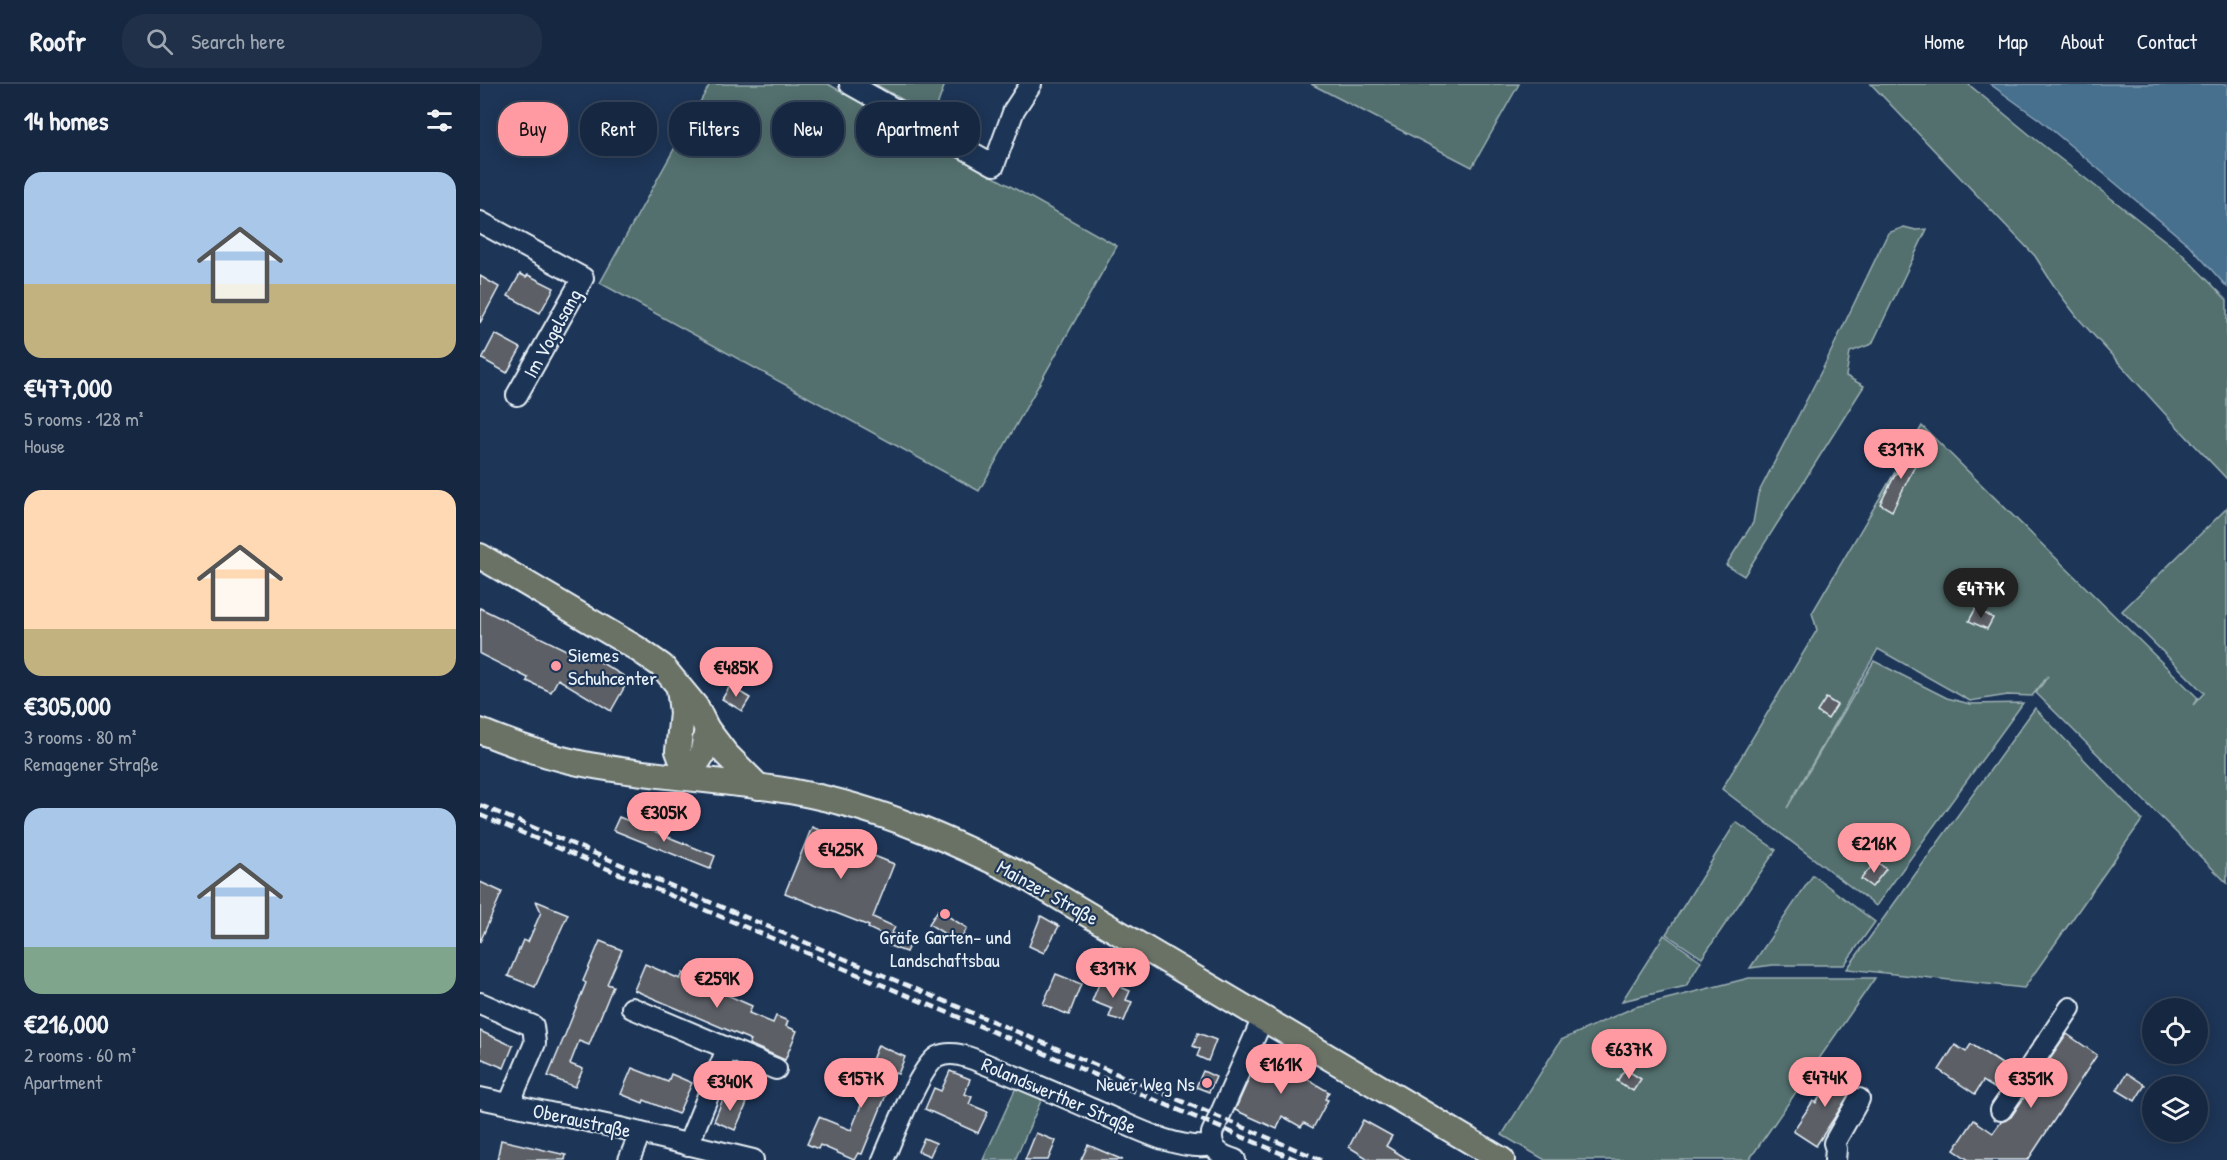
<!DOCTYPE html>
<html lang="en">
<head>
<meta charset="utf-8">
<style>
	:root { --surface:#162841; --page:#1f3048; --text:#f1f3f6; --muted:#9ea6b1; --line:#35445a; --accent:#ff9aa2 }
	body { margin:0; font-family:"Patrick Hand",sans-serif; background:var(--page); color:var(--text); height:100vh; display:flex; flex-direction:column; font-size:22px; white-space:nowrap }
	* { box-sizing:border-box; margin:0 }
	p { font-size:20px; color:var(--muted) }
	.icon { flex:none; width:33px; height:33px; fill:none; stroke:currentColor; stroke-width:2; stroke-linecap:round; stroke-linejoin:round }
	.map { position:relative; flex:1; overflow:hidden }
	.side { display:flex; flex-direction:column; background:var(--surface); width:480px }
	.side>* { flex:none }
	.hud { position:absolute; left:18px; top:18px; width:570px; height:54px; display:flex; gap:12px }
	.fabs { position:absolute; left:1662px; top:914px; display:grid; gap:12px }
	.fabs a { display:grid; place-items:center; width:66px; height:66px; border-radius:50%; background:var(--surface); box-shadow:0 3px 15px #0003,0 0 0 2px var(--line); font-size:30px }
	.price { position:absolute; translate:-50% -51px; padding:0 14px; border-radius:21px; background:var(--accent); color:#111; font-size:20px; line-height:39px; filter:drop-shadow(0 2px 3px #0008) }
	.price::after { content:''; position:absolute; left:50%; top:36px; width:18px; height:14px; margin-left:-9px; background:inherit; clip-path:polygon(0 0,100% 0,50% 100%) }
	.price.on { background:#222; color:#fff }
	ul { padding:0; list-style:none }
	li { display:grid; align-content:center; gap:12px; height:318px; padding:0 24px }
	li span { display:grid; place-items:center; height:186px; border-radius:18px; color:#555 }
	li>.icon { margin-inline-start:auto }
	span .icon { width:108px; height:108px; fill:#fffc; stroke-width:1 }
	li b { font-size:26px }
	h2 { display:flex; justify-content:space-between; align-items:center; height:72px; padding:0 24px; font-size:26px }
	.chip { padding:0 21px; border-radius:24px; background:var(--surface); box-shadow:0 3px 15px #0003,0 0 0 2px var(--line); font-size:21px; line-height:54px }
	.chip.on { background:var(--accent); color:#111 }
	header { display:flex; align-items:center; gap:36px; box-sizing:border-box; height:84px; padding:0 30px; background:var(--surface); border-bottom:2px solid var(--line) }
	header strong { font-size:28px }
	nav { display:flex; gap:33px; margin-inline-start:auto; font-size:21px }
	.search { width:420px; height:54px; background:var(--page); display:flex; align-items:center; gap:15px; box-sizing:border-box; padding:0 21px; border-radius:24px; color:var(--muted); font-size:22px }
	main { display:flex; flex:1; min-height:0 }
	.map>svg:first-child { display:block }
	.green { fill:#52706e; stroke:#9db0b3; stroke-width:1.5 }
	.water { fill:#466f8e; stroke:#87a3b8; stroke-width:1.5 }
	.building { fill:#5c5e66; stroke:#e8f1f8; stroke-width:1.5 }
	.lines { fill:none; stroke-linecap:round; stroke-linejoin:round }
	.minor-casing { stroke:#e8f1f8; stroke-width:24 }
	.major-casing { stroke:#e8f1f8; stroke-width:28 }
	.minor { stroke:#1d3557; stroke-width:20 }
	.major { stroke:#6b7165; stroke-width:24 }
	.rail { stroke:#e8f1f8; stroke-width:4.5; stroke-dasharray:9 4.5; stroke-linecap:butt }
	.poi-dot { fill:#ff9aa2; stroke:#1d3557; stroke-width:2 }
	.labels { text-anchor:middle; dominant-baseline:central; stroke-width:4.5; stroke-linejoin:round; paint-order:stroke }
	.street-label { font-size:20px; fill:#e8f1f8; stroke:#1d3557 }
	.poi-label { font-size:20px; fill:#e8f1f8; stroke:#1d3557; text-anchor:start }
</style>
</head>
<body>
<header>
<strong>Roofr</strong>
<div class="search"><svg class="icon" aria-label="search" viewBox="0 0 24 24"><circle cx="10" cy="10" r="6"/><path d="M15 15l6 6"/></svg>Search here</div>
<nav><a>Home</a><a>Map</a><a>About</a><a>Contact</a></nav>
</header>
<main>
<section class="side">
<h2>14 homes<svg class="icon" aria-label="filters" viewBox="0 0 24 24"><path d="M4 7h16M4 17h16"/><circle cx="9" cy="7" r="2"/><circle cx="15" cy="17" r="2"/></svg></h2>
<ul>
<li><span style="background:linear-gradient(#a9c7e8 60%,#c2b280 0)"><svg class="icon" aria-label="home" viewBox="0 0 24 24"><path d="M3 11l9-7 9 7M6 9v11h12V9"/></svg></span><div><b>€477,000</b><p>5 rooms · 128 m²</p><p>House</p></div></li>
<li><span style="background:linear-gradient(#ffd9b3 75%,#c2b280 0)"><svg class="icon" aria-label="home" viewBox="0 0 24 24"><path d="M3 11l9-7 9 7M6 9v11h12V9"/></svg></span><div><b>€305,000</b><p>3 rooms · 80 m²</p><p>Remagener Straße</p></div></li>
<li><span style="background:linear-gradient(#a9c7e8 75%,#7fa58c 0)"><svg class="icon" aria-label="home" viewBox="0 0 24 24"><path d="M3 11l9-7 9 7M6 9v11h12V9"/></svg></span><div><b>€216,000</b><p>2 rooms · 60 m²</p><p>Apartment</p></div></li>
</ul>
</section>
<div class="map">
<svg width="1747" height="1076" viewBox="0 0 1747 1076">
	<rect width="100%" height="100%" fill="#1d3557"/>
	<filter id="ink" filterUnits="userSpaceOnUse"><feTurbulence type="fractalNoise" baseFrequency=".0167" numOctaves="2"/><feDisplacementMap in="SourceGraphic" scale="12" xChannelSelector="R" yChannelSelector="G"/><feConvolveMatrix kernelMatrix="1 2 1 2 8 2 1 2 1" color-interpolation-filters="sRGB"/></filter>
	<g filter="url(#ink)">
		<g class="green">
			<path d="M230 0H348L637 162 499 407 120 199Z"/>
			<path d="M395 0H465L453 33Z"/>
			<path d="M831 0H1039L992 83Z"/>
			<path d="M1391 0H1488L1555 55 1701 169 1747 216V395L1688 333 1598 234 1576 205 1555 172Z"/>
			<path d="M1424 143 1436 146 1447 145 1392 260 1370 268 1366 292 1384 302 1264 492 1246 481 1273 439 1278 410 1344 282 1408 149Z"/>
			<path d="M1442 342 1718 614 1713 621 1724 609 1642 527 1747 424V799L1556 609 1568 592 1552 612 1528 611 1490 617 1398 565 1307 724 1394 577 1467 614 1490 620 1543 619 1396 822 1242 705 1337 546 1332 529Z"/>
			<path d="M1555 624 1662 736 1544 904 1367 885Z"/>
			<path d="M1256 738 1296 766 1222 874 1186 850Z"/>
			<path d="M1333 791 1395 838 1364 881H1293L1270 884Z"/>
			<path d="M1184 851 1221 877 1206 902 1142 917Z"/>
			<path d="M1269 894H1395L1269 1076H1065L1022 1051 1081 956 1155 923Z"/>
			<path d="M538 999 564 1010 535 1076H503Z"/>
		</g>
		<path class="water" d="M1510 0H1747V203L1709 161 1560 36Z"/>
		<g class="building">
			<path d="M40 190 46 193 48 191 74 204 60 229 28 212Z"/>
			<path d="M0 192 19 203 0 239Z"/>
			<path d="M15 250 41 264 27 289 2 275Z"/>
			<path d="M1435 363 1442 368 1412 427 1400 420 1414 393Z"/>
			<path d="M0 524 90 568 93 562 149 595 131 627 78 595 71 608 47 597 48 594 0 570Z"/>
			<path d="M1496 524 1513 534 1507 545 1489 537Z"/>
			<path d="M250 602 270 614 262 627 242 615Z"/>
			<path d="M1346 614 1357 621 1348 635 1337 628Z"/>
			<path d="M139 733 235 772 230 785 133 746Z"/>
			<path d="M332 743 366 757 365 760 414 780 393 833 415 843 409 854 388 844 389 842 305 809Z"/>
			<path d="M1396 777 1406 785 1392 803 1381 795Z"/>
			<path d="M0 798 22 808 0 858Z"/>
			<path d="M56 817 88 830 55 903 28 892 43 856 48 858 61 828Z"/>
			<path d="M458 826 487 844 479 859 449 840Z"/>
			<path d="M561 832 579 842 564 869 549 862Z"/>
			<path d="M412 849 431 857 426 868 407 861Z"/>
			<path d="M120 857 142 866 127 900 133 902 109 961 99 957 90 980 103 985 95 1003 68 992 85 951 106 899 103 897Z"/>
			<path d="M165 880 200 895 203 889 249 908 247 911 272 922 269 929 293 939 296 932 308 937 306 942 317 947 305 976 269 960 271 956 154 906Z"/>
			<path d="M576 890 601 900 589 931 563 920Z"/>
			<path d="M621 895 650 907 646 916 652 918 644 937 629 933 632 925 612 917Z"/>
			<path d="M0 947 33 962 24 984 0 974Z"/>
			<path d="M718 949 736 956 728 977 717 972 720 965 713 962Z"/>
			<path d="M1587 950 1617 971 1548 1076H1489L1474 1066 1494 1036 1513 1049 1521 1038 1531 1033Z"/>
			<path d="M1491 960 1533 987 1519 1007 1503 997 1495 1010 1459 986 1475 961 1486 968Z"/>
			<path d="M398 961 425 973 418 990 415 989 382 1070 378 1069 374 1076 340 1061 338 1065 327 1060 339 1033 371 1046 385 1011 379 1008Z"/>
			<path d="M781 968 849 1008 845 1015 848 1016 833 1044 824 1039 821 1043 802 1032 797 1045 755 1026Z"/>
			<path d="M1359 982 1370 989 1364 999 1373 1005 1336 1062 1313 1047 1333 1017 1336 1019Z"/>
			<path d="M152 984 188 998 191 990 212 999 198 1030 164 1016 163 1019 141 1010Z"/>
			<path d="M1145 985 1161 995 1153 1007 1137 997Z"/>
			<path d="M470 987 490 995 485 1010 492 1013 489 1020 508 1028 498 1049 445 1025 454 1004 461 1007Z"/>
			<path d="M723 987 736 993 729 1008 716 1003Z"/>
			<path d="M1647 989 1665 1001 1655 1017 1637 1006Z"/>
			<path d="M245 1010 267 1019 255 1046 234 1037Z"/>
			<path d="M883 1036 912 1052 906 1062 929 1076H890L869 1063Z"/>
			<path d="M556 1049 576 1057 568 1076H545Z"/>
			<path d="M444 1054 456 1059 450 1072 438 1067Z"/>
			<path d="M21 1056 86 1071 85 1076H17Z"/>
			<path d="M608 1061 643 1076H601Z"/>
		</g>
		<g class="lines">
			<g class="minor-casing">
				<g id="minor">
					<path d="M370 0 514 81 534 26 551 0"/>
					<path d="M0 138 103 194 37 311"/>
					<path d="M0 919 53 942 55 959 29 1020"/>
					<path d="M152 924 296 985"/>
					<path d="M0 1014 140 1044 273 1076"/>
					<path d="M1521 1026 1590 924"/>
					<path d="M208 1061 247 965"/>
					<path d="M149 1076 160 1049"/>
					<path d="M403 1076C412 1055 440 983 457 973 469 967 482 971 493 975 532 991 571 1007 609 1024 642 1037 697 1069 733 1061"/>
					<path d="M755 1076C740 1071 731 1066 732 1049L783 934"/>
					<path d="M1355 1076 1356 1065 1354 1059 1379 1015"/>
				</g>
			</g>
			<g class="major-casing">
				<g id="major">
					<path d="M0 472 156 564 182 582 216 623 227 645 246 670 279 703"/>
					<path d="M199 604 202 629 198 667 208 693"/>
					<path d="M0 647C32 660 66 672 99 679 172 694 247 695 320 709 400 724 473 757 545 793L1022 1076"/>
					<path d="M208 693 222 671 227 645"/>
				</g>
			</g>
			<use href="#minor" class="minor"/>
			<use href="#major" class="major"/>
			<g class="rail">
				<path d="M0 721 841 1076"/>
				<path d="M0 731 817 1076"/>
			</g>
		</g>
	</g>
	<g class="poi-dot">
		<circle cx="76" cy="582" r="6"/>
		<circle cx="465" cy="830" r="6"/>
		<circle cx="727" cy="999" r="6"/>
	</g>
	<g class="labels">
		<g class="street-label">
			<text transform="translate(72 249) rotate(-61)">Im Vogelsang</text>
			<text transform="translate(568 808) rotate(29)">Mainzer Straße</text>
			<text transform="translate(579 1011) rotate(23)">Rolandswerther Straße</text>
			<text transform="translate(102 1036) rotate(12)">Oberaustraße</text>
		</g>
		<g class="poi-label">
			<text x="88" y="570">Siemes<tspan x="88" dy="23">Schuhcenter</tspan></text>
			<text x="465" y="852" text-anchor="middle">Gräfe Garten- und<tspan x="465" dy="23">Landschaftsbau</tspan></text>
			<text x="715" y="999" text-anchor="end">Neuer Weg Ns</text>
		</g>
	</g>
</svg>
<div class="fabs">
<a><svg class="icon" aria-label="locate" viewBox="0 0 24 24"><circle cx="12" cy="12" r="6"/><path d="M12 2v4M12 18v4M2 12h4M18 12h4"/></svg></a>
<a><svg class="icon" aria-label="layers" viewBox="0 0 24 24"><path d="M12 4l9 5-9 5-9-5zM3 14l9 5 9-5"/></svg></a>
</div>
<b class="price" style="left:1421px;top:396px">€317K</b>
<b class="price on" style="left:1501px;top:535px">€477K</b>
<b class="price" style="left:256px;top:614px">€485K</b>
<b class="price" style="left:184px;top:759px">€305K</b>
<b class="price" style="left:1394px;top:790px">€216K</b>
<b class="price" style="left:361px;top:796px">€425K</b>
<b class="price" style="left:633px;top:915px">€317K</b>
<b class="price" style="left:237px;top:925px">€259K</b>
<b class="price" style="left:1149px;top:996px">€637K</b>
<b class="price" style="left:801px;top:1011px">€161K</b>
<b class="price" style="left:1345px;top:1024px">€474K</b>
<b class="price" style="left:381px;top:1025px">€157K</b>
<b class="price" style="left:1551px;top:1025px">€351K</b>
<b class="price" style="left:250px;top:1028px">€340K</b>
<div class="hud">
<a class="chip on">Buy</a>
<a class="chip">Rent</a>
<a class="chip">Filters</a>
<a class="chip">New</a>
<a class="chip">Apartment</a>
</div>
</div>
</main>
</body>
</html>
